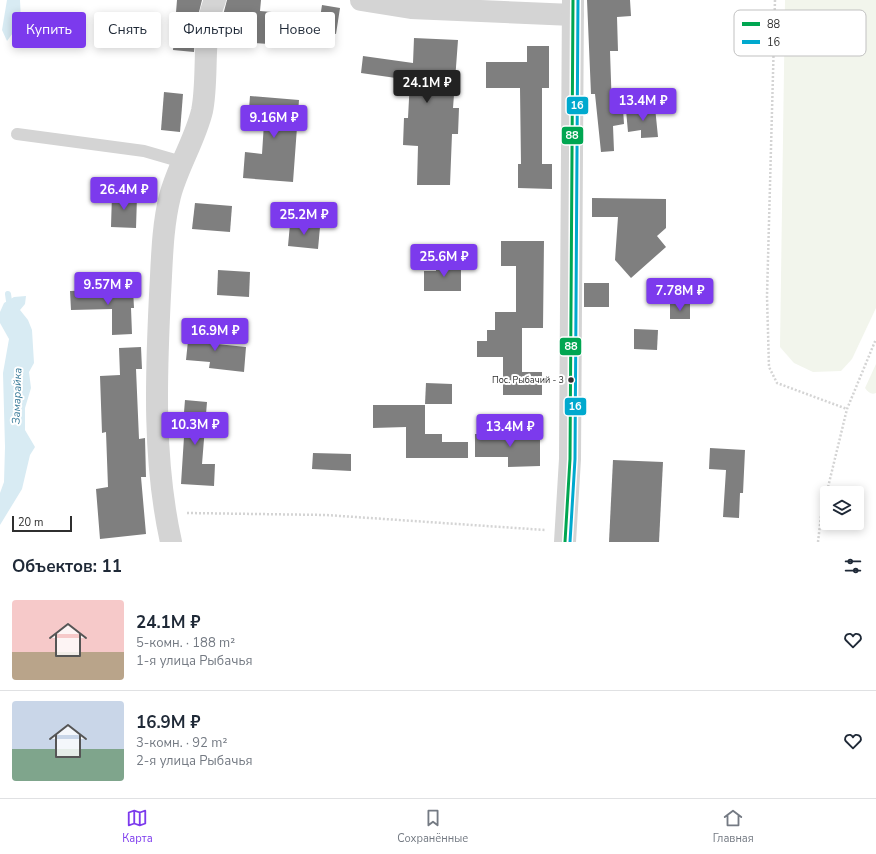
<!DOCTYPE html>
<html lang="ru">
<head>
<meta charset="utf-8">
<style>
	:root { --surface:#fff; --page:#f2f2f3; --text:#1f2937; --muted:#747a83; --line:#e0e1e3; --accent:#7c3aed }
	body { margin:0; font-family:"Nunito Sans",sans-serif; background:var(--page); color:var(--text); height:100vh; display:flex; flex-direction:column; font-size:15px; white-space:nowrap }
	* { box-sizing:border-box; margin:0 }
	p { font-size:13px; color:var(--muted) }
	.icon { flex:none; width:22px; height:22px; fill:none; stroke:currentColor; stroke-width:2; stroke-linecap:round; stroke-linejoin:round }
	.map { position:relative; height:542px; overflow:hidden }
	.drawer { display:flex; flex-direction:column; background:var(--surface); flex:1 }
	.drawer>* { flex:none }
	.top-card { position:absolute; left:12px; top:12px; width:400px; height:36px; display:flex; gap:8px }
	.tools { position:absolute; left:820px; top:486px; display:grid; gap:8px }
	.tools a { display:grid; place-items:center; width:44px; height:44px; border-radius:4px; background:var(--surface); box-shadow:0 2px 10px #0003; font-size:20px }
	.scale { position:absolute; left:12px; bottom:10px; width:60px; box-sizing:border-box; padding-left:4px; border:2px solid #2f2f2f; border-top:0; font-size:11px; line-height:14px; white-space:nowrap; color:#2f2f2f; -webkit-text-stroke:3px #fff; paint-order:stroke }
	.price { position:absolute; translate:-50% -34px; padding:0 9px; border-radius:4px; background:var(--accent); color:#fff; font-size:13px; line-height:26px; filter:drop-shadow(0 1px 2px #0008) }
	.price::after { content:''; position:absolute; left:50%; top:24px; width:12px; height:9px; margin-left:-6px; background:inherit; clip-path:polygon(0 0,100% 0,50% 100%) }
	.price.current { background:#222; color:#fff }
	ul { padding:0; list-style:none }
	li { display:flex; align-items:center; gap:12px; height:100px; padding:0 12px }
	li+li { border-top:1px solid var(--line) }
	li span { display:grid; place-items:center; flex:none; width:112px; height:80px; border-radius:4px; color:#555 }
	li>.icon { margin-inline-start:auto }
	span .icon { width:48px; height:48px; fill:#fffc; stroke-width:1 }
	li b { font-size:17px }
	h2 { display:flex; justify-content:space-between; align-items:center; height:48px; padding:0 12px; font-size:17px }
	.pill { padding:0 14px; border-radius:4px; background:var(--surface); box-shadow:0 2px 10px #0003; font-size:14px; line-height:36px }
	.pill.current { background:var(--accent); color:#fff }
	.dock { display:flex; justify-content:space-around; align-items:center; height:56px; border-top:1px solid var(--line); background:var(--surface); font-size:11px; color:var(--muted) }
	.dock a { display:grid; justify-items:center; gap:2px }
	.dock .current { color:var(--accent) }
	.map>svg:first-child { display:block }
	.green { fill:#f2f5ec }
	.water { fill:#d8ebf3 }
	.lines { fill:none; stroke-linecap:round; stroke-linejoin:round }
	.stream { stroke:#d8ebf3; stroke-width:6 }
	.building { fill:#7f7f7f }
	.path { stroke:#d4d4d4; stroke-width:2.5; stroke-dasharray:2 2; stroke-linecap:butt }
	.lane { stroke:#d4d4d4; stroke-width:12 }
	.street { stroke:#d4d4d4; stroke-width:22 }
	.bus-1-casing { stroke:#fff; stroke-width:6 }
	.bus-2-casing { stroke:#fff; stroke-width:6 }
	.bus-1 { stroke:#00a651; stroke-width:3 }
	.bus-2 { stroke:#00a9ce; stroke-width:3 }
	.bus-dot { fill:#2f2f2f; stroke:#fff; stroke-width:1.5 }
	.labels { text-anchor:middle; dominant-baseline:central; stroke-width:4; stroke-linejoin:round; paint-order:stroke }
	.bus-label { font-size:9px; fill:#2f2f2f; stroke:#fff; text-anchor:end }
	.water-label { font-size:11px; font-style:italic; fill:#377997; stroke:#fff }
	.key { fill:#fff; stroke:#c1c1c1; stroke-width:1 }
	.key-label { font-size:11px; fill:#2f2f2f }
	.line-badge { stroke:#fff; stroke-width:1.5 }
	.badge-label { font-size:11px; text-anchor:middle; font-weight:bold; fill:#fff }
</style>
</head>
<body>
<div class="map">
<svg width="876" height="542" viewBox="0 0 876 542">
	<rect width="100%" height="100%" fill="#fff"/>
	<g class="green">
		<path d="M785 0H876V308L852 359 841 371 813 372 794 363 780 347Z"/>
		<path d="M876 364V393C871 395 868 392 865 388Z"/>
	</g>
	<g class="water">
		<path d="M7 0H20L21 22 7 41 2 30Z"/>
		<path d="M26 296 25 304 20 310 28 320 32 330 34 363 29 372 31 388 25 408V430L35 447 30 455 22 489 0 525V493L4 482 5 447 3 373 9 339 0 323V312L4 303 14 297Z"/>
	</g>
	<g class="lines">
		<path class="stream" d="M8 294 10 308"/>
	</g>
	<g class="building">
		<path d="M177 0H202L196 24 194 52 173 50Z"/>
		<path d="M227 0H261L260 11 272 12 269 44 241 42 242 25 221 23Z"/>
		<path d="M587 0H630L631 16 617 17 618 51H610L612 110 623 109 624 124 613 126 614 151 601 152 595 94H591Z"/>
		<path d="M322 5 340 8 336 34 318 31Z"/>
		<path d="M414 38 458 40 453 108H459L458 134H452L450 185H417L418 146 403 145 404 118H408L410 80 361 73 363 56 413 63Z"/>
		<path d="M527 46H549V88H542V164H552V189L518 188V164H521L520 88H486V62H527Z"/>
		<path d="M164 92 183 94 180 132 161 130Z"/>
		<path d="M250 96 299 100 293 182 243 178 245 152 262 154 264 123 248 122Z"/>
		<path d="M655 107 658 137 641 138V130L628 132 626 110Z"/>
		<path d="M112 194 137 196 136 228 111 227Z"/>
		<path d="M592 198 666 199V228L657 236 666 247 631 278 615 260 618 217H592Z"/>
		<path d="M195 203 232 206 230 232 192 229Z"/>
		<path d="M290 224 320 227 318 249 288 246Z"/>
		<path d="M501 241H544L543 328H522V372H542V395H503V357H477V341H487V330H495V312H516V266H501Z"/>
		<path d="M436 264H461V291H424V271H436Z"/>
		<path d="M218 270 250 272 249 297 217 295Z"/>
		<rect x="584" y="283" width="25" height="24"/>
		<path d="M133 289 134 308H131L132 334 112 335V309L71 310 70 291Z"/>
		<rect x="670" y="304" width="20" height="15"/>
		<path d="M634 329 658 330 657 350 634 349Z"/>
		<path d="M189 331 218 333 217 344 246 347 244 372 209 368 210 362 186 360Z"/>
		<path d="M141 347 142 369H136L139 439 145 438 146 477H141L146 534 100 539 96 489 108 487 106 432 102 433 100 376 120 375 119 348Z"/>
		<path d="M426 383 452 384V404H425Z"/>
		<path d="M185 400 207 402 202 464H215L214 486 181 484 184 437H182Z"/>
		<path d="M373 405H425V434H442V442H468V458H406V427L373 428Z"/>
		<path d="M475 434H540V466L508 467V457H475Z"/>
		<path d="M710 448 745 450 743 493H740L739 518 723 517 726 470 709 469Z"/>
		<path d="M313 453 351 454V471L312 469Z"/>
		<path d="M613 460 663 462 659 542H609Z"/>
	</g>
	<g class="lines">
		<g class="path">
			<path d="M775 0 767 296 769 367 777 383 847 409"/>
			<path d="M187 513 326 515 545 530"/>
			<path d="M818 542 821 516 847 409 876 339"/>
		</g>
		<path class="lane" d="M17 134 144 151 182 162"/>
		<g class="street">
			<path d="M361 0 411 8 573 15"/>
			<path d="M171 542C153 461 156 377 160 295 162 262 162 228 170 196 178 166 195 140 202 111 209 77 201 32 215 0"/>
			<path d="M565 542 570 459 573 0"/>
		</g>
		<g class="bus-1-casing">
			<path id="bus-1" d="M565 542 570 459 573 0"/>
		</g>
		<g class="bus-2-casing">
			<path id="bus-2" d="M570 542 575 459 578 0"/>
		</g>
		<use href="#bus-1" class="bus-1"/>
		<use href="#bus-2" class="bus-2"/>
	</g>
	<circle class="bus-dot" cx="571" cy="380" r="3.5"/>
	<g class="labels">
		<g class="bus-label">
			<text x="564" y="380">Пос. Рыбачий - 3</text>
		</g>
		<g class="water-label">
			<text transform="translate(17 396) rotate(-88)">Замарайка</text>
		</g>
	</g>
	<rect x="734" y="10" width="132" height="46" rx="6" class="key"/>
	<rect x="742" y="22" width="18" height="4" fill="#00a651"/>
	<rect x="742" y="40" width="18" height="4" fill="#00a9ce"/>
	<g class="key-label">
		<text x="767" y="28">88</text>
		<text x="767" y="46">16</text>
	</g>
	<g class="line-badge">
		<rect x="566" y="96" width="23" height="19" rx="4" fill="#00a9ce"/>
		<rect x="561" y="126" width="23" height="19" rx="4" fill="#00a651"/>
		<rect x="559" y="337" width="23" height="19" rx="4" fill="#00a651"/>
		<rect x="564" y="397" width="23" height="19" rx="4" fill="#00a9ce"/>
	</g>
	<g class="badge-label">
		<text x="577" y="109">16</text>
		<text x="572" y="139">88</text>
		<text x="571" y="350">88</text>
		<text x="575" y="410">16</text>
	</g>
</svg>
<div class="tools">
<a><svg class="icon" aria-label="layers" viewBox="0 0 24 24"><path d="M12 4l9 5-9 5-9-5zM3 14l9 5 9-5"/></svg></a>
</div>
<div class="scale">20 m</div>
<b class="price current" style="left:427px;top:104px">24.1M ₽</b>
<b class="price" style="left:643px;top:122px">13.4M ₽</b>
<b class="price" style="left:274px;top:139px">9.16M ₽</b>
<b class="price" style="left:124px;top:211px">26.4M ₽</b>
<b class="price" style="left:304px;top:236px">25.2M ₽</b>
<b class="price" style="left:444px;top:278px">25.6M ₽</b>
<b class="price" style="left:108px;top:306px">9.57M ₽</b>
<b class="price" style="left:680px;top:312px">7.78M ₽</b>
<b class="price" style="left:215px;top:352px">16.9M ₽</b>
<b class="price" style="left:195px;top:446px">10.3M ₽</b>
<b class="price" style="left:510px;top:448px">13.4M ₽</b>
<div class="top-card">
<a class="pill current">Купить</a>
<a class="pill">Снять</a>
<a class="pill">Фильтры</a>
<a class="pill">Новое</a>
</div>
</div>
<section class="drawer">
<h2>Объектов: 11<svg class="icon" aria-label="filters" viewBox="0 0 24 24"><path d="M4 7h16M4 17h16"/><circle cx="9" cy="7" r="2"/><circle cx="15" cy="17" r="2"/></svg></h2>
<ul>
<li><span style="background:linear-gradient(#f6c9c9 65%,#b9a48a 0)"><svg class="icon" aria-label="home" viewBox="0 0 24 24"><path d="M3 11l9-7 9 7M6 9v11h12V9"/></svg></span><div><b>24.1M ₽</b><p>5-комн. · 188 m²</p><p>1-я улица Рыбачья</p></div><svg class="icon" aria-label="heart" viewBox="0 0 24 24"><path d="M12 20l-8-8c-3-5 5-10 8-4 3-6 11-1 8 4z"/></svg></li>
<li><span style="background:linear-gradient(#c9d6e8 60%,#7fa58c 0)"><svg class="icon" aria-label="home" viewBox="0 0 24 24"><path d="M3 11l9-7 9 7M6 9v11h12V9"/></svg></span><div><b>16.9M ₽</b><p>3-комн. · 92 m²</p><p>2-я улица Рыбачья</p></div><svg class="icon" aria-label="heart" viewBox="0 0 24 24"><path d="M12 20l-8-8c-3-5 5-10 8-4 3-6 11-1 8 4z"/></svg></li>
</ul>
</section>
<nav class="dock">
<a class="current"><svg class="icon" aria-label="map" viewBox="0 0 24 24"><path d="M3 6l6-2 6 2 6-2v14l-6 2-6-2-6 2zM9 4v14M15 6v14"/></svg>Карта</a>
<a><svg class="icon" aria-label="saved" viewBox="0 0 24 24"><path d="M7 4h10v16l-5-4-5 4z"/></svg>Сохранённые</a>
<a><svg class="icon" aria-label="home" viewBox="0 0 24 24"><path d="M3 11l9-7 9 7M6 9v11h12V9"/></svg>Главная</a>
</nav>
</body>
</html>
